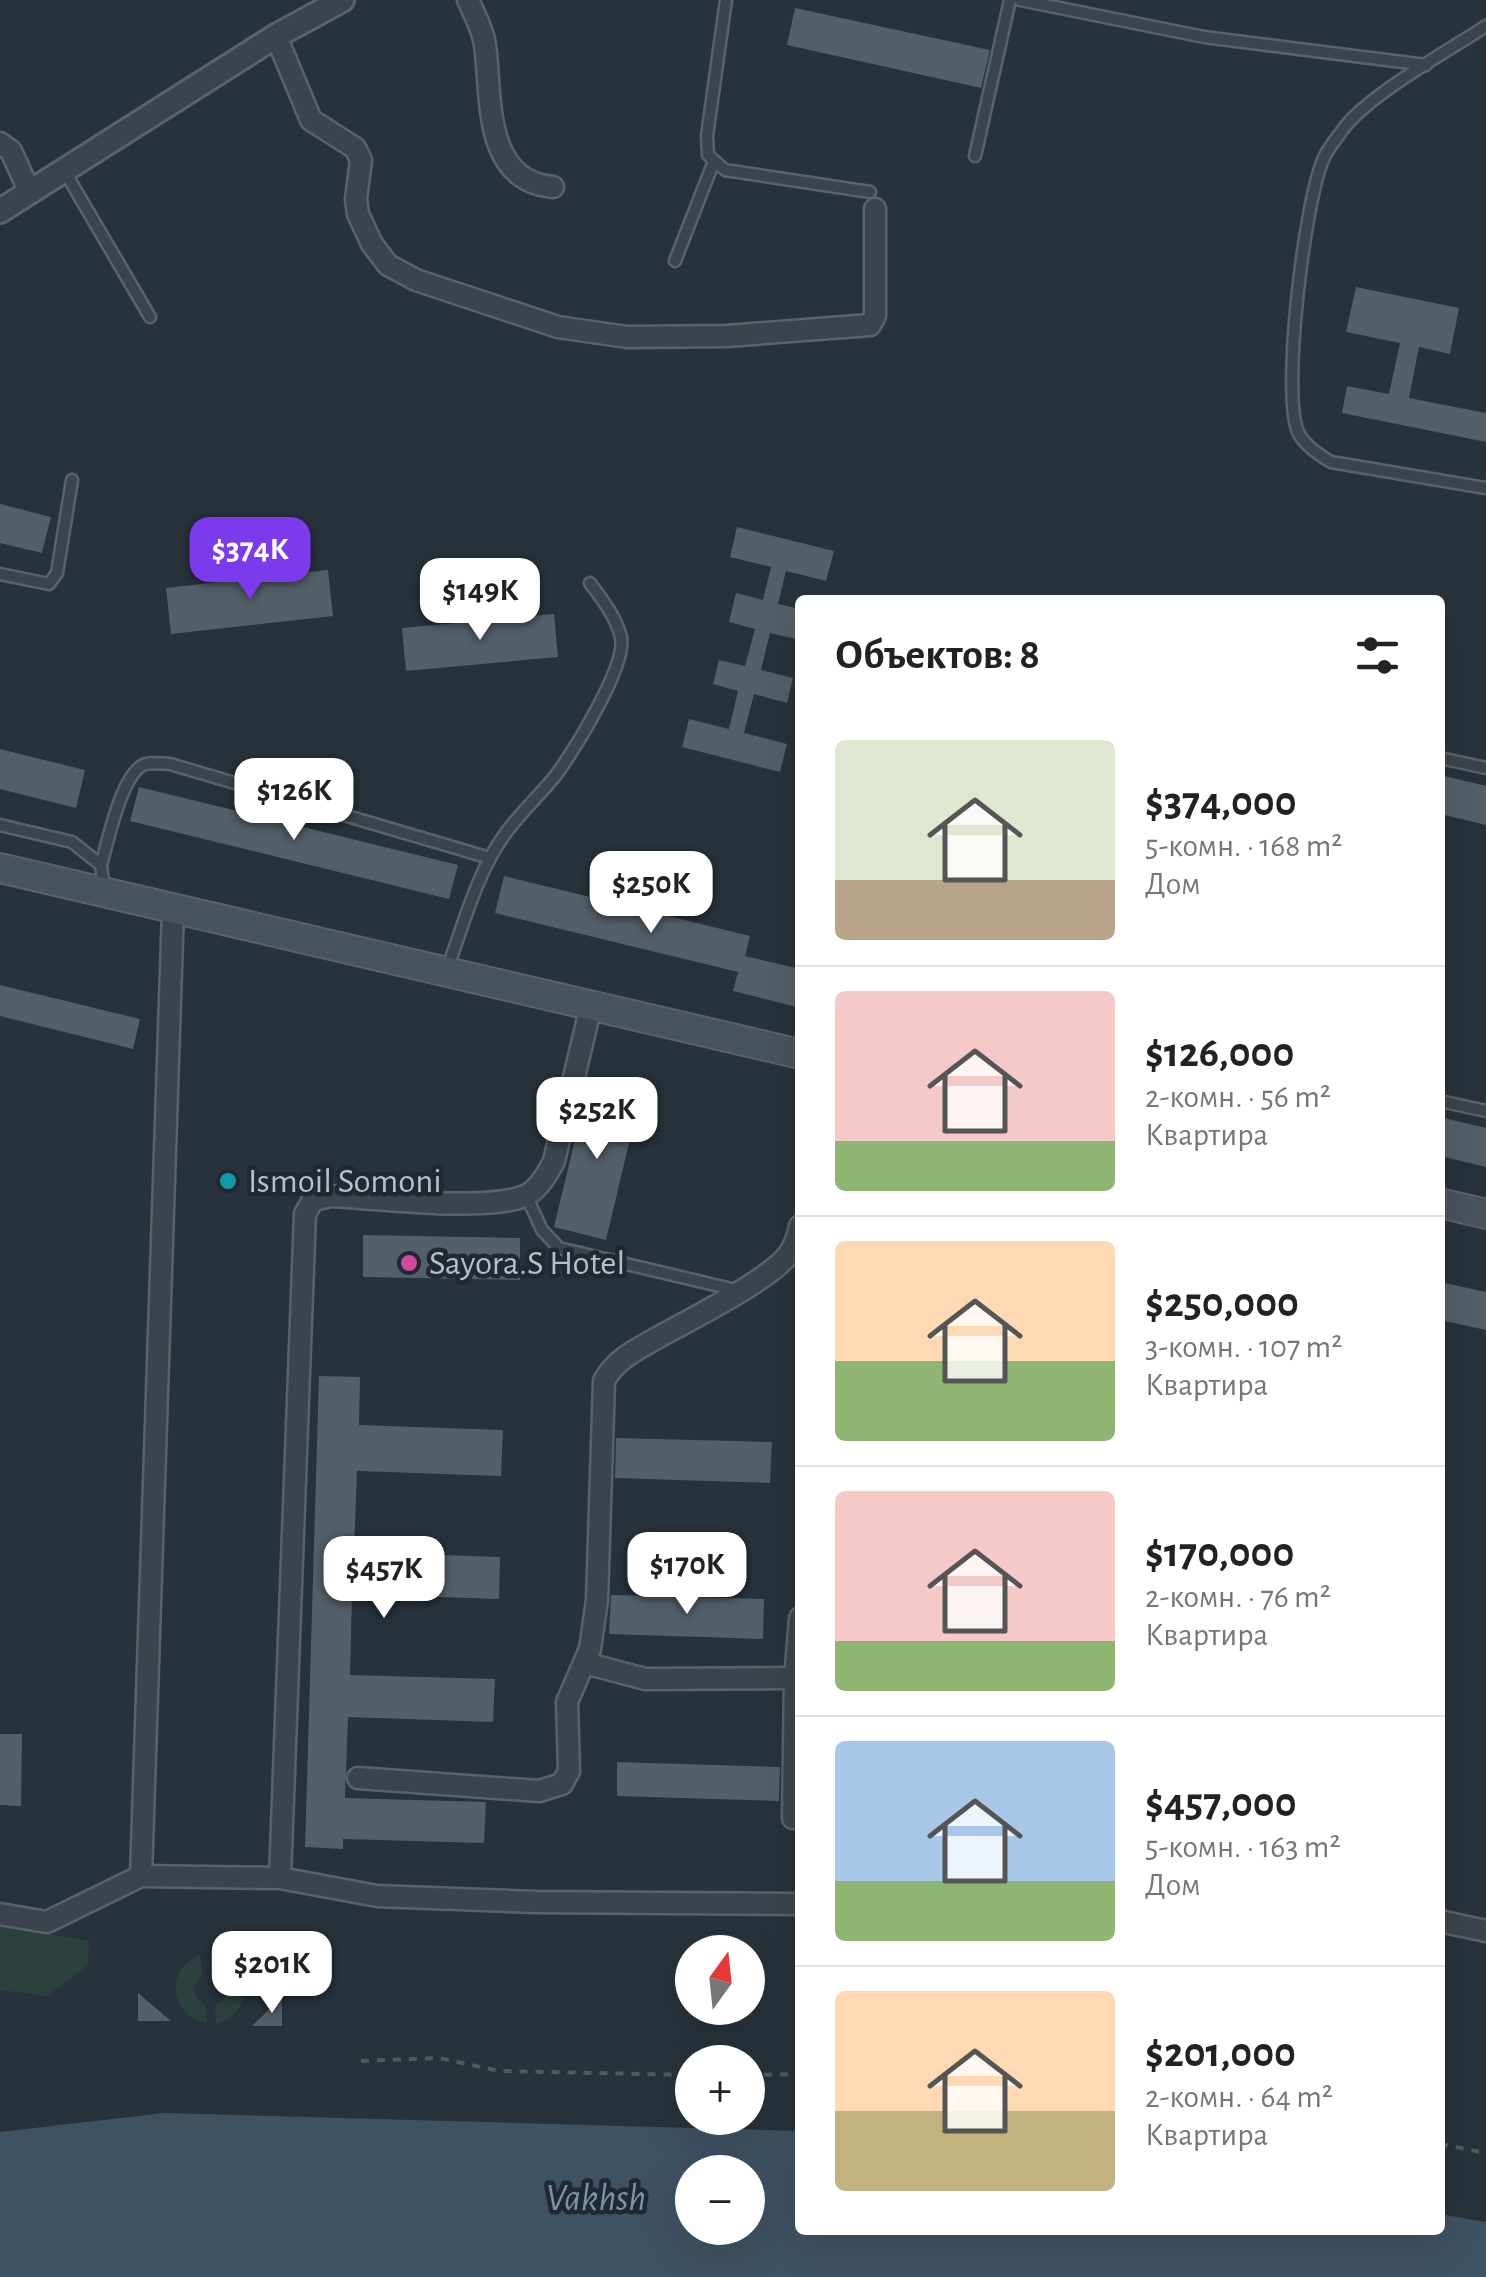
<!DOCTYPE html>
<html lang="ru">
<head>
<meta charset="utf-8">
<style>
	:root { --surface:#fff; --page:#f2f2f2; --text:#222; --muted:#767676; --line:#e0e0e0; --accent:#7c3aed }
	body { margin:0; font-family:"Alegreya Sans",sans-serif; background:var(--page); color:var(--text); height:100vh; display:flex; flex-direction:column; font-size:38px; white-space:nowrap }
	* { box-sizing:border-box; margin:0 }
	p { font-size:32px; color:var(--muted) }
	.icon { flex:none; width:55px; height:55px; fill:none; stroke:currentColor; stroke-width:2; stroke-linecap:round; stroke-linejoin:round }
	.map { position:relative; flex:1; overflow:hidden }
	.side { position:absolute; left:795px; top:595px; width:650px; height:1640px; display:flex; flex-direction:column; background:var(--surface); border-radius:10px; box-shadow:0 10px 40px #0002 }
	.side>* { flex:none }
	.needle { width:65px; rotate:15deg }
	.fabs { position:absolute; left:675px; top:1935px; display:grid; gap:20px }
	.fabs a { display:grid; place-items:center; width:90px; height:90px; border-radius:50%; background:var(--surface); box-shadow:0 10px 40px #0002; font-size:50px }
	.price { position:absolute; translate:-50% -85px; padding:0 22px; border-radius:20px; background:#fff; color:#222; font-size:32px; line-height:65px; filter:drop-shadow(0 2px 5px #0008) }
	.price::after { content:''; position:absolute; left:50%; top:60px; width:30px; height:22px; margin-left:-15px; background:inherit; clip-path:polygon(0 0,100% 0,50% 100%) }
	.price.current { background:var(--accent); color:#fff }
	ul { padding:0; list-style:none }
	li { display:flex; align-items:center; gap:30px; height:250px; padding:0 40px }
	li+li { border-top:2px solid var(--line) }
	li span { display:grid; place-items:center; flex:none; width:280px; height:200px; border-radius:10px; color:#555 }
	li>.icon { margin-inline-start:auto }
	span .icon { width:120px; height:120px; fill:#fffc; stroke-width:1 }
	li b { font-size:42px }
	h2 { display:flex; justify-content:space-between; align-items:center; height:120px; padding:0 40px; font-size:42px }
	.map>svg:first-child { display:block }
	.green { fill:#2c403e }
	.water { fill:#3f5262; fill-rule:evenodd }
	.building { fill:#535f69 }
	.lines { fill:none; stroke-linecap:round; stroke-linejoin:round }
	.service-casing { stroke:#59626a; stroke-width:15 }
	.minor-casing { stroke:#59626a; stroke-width:25 }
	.tertiary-casing { stroke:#59626a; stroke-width:28 }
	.secondary-casing { stroke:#59626a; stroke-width:32 }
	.path { stroke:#4b5d5d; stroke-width:4; stroke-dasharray:8 8; stroke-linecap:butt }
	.service { stroke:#3b444c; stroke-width:10 }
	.minor { stroke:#3b444c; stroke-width:20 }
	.tertiary { stroke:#3b444c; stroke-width:22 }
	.secondary { stroke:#49535e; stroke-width:28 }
	.culture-dot { fill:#0f9aa8; stroke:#202931; stroke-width:4 }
	.hotel-dot { fill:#d1479c; stroke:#202931; stroke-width:4 }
	.labels { text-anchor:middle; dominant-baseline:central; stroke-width:9; stroke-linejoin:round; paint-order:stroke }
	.poi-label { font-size:35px; fill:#b6bfc7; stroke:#202931; text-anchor:start }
	.water-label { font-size:38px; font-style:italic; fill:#7b93a6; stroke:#202931 }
</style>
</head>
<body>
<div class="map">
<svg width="1486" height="2277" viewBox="0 0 1486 2277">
	<rect width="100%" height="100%" fill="#27323b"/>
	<g class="green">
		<path d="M0 1926 89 1941 88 1965 47 1996 0 1990Z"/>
		<path d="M210 1953C253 1958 258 2011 216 2024L215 2005 224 1999C231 1987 226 1975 212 1972Z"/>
		<path d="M200 1955 202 1974 193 1989 196 1997 205 2005 207 2024C170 2015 164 1970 200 1955Z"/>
	</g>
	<path class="water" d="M164 2113 800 2131V2230H1440V2214L1486 2222V2277H0V2132ZM692 2172H748V2228H692Z"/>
	<g class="building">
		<path d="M795 8 990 50 981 88 787 45Z"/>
		<path d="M1356 287 1459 308 1450 354 1419 347 1409 398 1486 413V442L1342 413 1347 386 1389 394 1400 343 1346 332Z"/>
		<path d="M0 504 51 517 42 553 0 543Z"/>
		<path d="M737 527 834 551 826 581 786 571 778 604 800 609V640L770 633 761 670 793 678 787 703 754 694 744 733 787 744 780 772 682 747 689 719 729 729 738 691 713 684 719 660 745 666 755 629 729 622 736 593 763 600 771 567 730 557Z"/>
		<path d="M328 570 333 616 171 634 166 588Z"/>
		<path d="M554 614 558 657 406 671 402 628Z"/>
		<path d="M0 749 85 770 76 808 0 789Z"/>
		<path d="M1440 775 1486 786V825L1440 814Z"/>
		<path d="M139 787 458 865 449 899 130 821Z"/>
		<path d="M504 876 750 936 745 956 800 969V1008L733 991 738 972 495 913Z"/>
		<path d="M0 985 140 1019 133 1049 0 1016Z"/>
		<path d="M588 1085 640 1097 606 1240 554 1227Z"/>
		<path d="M1440 1117 1486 1128V1167L1440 1156Z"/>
		<path d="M363 1235 520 1238V1280L363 1277Z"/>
		<path d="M1440 1282 1486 1292V1330L1440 1320Z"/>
		<path d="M319 1376 360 1377 359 1425 503 1430 501 1476 357 1471 354 1552 500 1557 499 1599 352 1594 350 1675 495 1679 493 1722 348 1717 345 1798 486 1802 484 1843 343 1839V1849L305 1847Z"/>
		<path d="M616 1438 772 1442 770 1483 615 1478Z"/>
		<path d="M611 1595 764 1599 763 1639 609 1634Z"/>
		<path d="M0 1734H22L21 1806 0 1805Z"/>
		<path d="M617 1762 780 1767 779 1801 617 1796Z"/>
		<path d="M138 1993 171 2021H138Z"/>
		<path d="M282 1997V2026H252Z"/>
	</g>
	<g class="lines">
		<g class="service-casing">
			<g id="service">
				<path d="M726 0 707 136 708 155 725 170 870 192"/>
				<path d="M1020 0 1204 37 1426 65"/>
				<path d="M1486 26C1448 51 1370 94 1344 128 1337 138 1327 149 1323 160 1305 201 1281 392 1298 432 1304 445 1319 455 1331 462L1486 488"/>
				<path d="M975 156 1010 0"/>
				<path d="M65 172 150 317"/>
				<path d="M675 261 714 161"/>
				<path d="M0 574 49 584 57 573 72 480"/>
				<path d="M1440 758 1486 768"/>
				<path d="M0 825 72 842 101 865 104 892"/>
				<path d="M101 865C108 842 122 770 146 764 152 762 163 764 170 764L490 858"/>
				<path d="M447 969C464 924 477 872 505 834 520 813 540 795 556 775 574 750 627 666 621 637 616 617 602 599 590 583"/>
				<path d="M1440 1101 1486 1111"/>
				<path d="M526 1195 542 1230 559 1248 740 1291"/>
			</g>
		</g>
		<g class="minor-casing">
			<g id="minor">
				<path d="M468 0C474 14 483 29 485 45 492 95 482 181 553 187"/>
				<path d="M276 36 311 120 355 148 361 160 356 199 358 214 372 244 388 265 416 280 558 327 627 337 726 336 870 325 875 316V209"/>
				<path d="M0 143 11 151 30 193"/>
				<path d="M173 909 141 1876 280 1878 305 1214 313 1200 331 1196C377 1198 484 1212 525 1196 538 1190 548 1173 554 1161L591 1006"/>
				<path d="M585 1663 645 1679 795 1678"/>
				<path d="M358 1778 539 1791 562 1784 569 1771 567 1702 590 1649 597 1600 604 1381C616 1359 636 1350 657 1338 689 1320 768 1281 788 1255 795 1246 798 1237 800 1226"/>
				<path d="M793 1818 795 1678 800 1618"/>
				<path d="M280 1878 377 1896 535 1902 800 1904"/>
				<path d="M0 1914 47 1922 141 1876"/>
				<path d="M1440 1921 1486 1931"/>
			</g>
		</g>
		<g class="tertiary-casing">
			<path id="tertiary" d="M0 211 276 36 342 0"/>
		</g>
		<g class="secondary-casing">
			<g id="secondary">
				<path d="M0 868 800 1054"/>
				<path d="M1440 1203 1486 1214"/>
			</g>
		</g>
		<g class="path">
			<path d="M361 2061 439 2058 499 2071 692 2075"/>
			<path d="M748 2075 800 2074"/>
			<path d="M1440 2144 1486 2153"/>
		</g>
		<use href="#service" class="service"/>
		<use href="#minor" class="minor"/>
		<use href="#tertiary" class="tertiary"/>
		<use href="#secondary" class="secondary"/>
	</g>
	<circle class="culture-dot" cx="228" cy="1181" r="10"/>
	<circle class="hotel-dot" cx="409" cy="1263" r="10"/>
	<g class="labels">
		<g class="poi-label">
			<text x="248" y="1181">Ismoil Somoni</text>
			<text x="429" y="1263">Sayora.S Hotel</text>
		</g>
		<g class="water-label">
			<text x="596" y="2199">Vakhsh</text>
		</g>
	</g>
</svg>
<div class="fabs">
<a><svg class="needle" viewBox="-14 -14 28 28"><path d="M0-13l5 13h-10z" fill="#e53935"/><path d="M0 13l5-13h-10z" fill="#767676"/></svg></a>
<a>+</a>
<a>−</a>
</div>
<b class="price current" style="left:250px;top:602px">$374K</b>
<b class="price" style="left:480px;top:643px">$149K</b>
<b class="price" style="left:294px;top:843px">$126K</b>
<b class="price" style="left:651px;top:936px">$250K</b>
<b class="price" style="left:597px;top:1162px">$252K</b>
<b class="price" style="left:687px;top:1617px">$170K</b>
<b class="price" style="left:384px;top:1621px">$457K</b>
<b class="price" style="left:272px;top:2016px">$201K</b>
<section class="side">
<h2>Объектов: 8<svg class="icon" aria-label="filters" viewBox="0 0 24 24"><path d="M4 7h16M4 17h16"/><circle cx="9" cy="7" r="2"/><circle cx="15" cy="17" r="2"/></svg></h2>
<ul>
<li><span style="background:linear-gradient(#dfe7d0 70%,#b9a48a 0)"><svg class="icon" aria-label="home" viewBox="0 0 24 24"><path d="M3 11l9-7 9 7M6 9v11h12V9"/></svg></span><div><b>$374,000</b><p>5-комн. · 168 m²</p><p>Дом</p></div></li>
<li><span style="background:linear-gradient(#f6c9c9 75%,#8fb573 0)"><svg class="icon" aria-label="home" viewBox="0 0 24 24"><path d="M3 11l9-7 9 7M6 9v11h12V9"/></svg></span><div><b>$126,000</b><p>2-комн. · 56 m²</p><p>Квартира</p></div></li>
<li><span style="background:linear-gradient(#ffd9b3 60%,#8fb573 0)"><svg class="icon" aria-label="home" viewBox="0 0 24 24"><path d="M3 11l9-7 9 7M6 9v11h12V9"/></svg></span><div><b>$250,000</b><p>3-комн. · 107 m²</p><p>Квартира</p></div></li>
<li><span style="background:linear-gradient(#f6c9c9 75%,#8fb573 0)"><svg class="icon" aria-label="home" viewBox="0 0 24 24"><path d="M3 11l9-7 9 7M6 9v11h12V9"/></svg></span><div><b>$170,000</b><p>2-комн. · 76 m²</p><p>Квартира</p></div></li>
<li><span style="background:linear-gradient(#a9c7e8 70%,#8fb573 0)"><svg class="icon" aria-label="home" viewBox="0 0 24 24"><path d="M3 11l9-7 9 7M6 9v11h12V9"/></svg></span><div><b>$457,000</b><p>5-комн. · 163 m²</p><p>Дом</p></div></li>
<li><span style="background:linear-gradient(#ffd9b3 60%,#c2b280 0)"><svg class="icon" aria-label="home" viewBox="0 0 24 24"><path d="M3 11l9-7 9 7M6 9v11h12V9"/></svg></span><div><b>$201,000</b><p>2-комн. · 64 m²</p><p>Квартира</p></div></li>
</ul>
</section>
</div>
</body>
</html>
